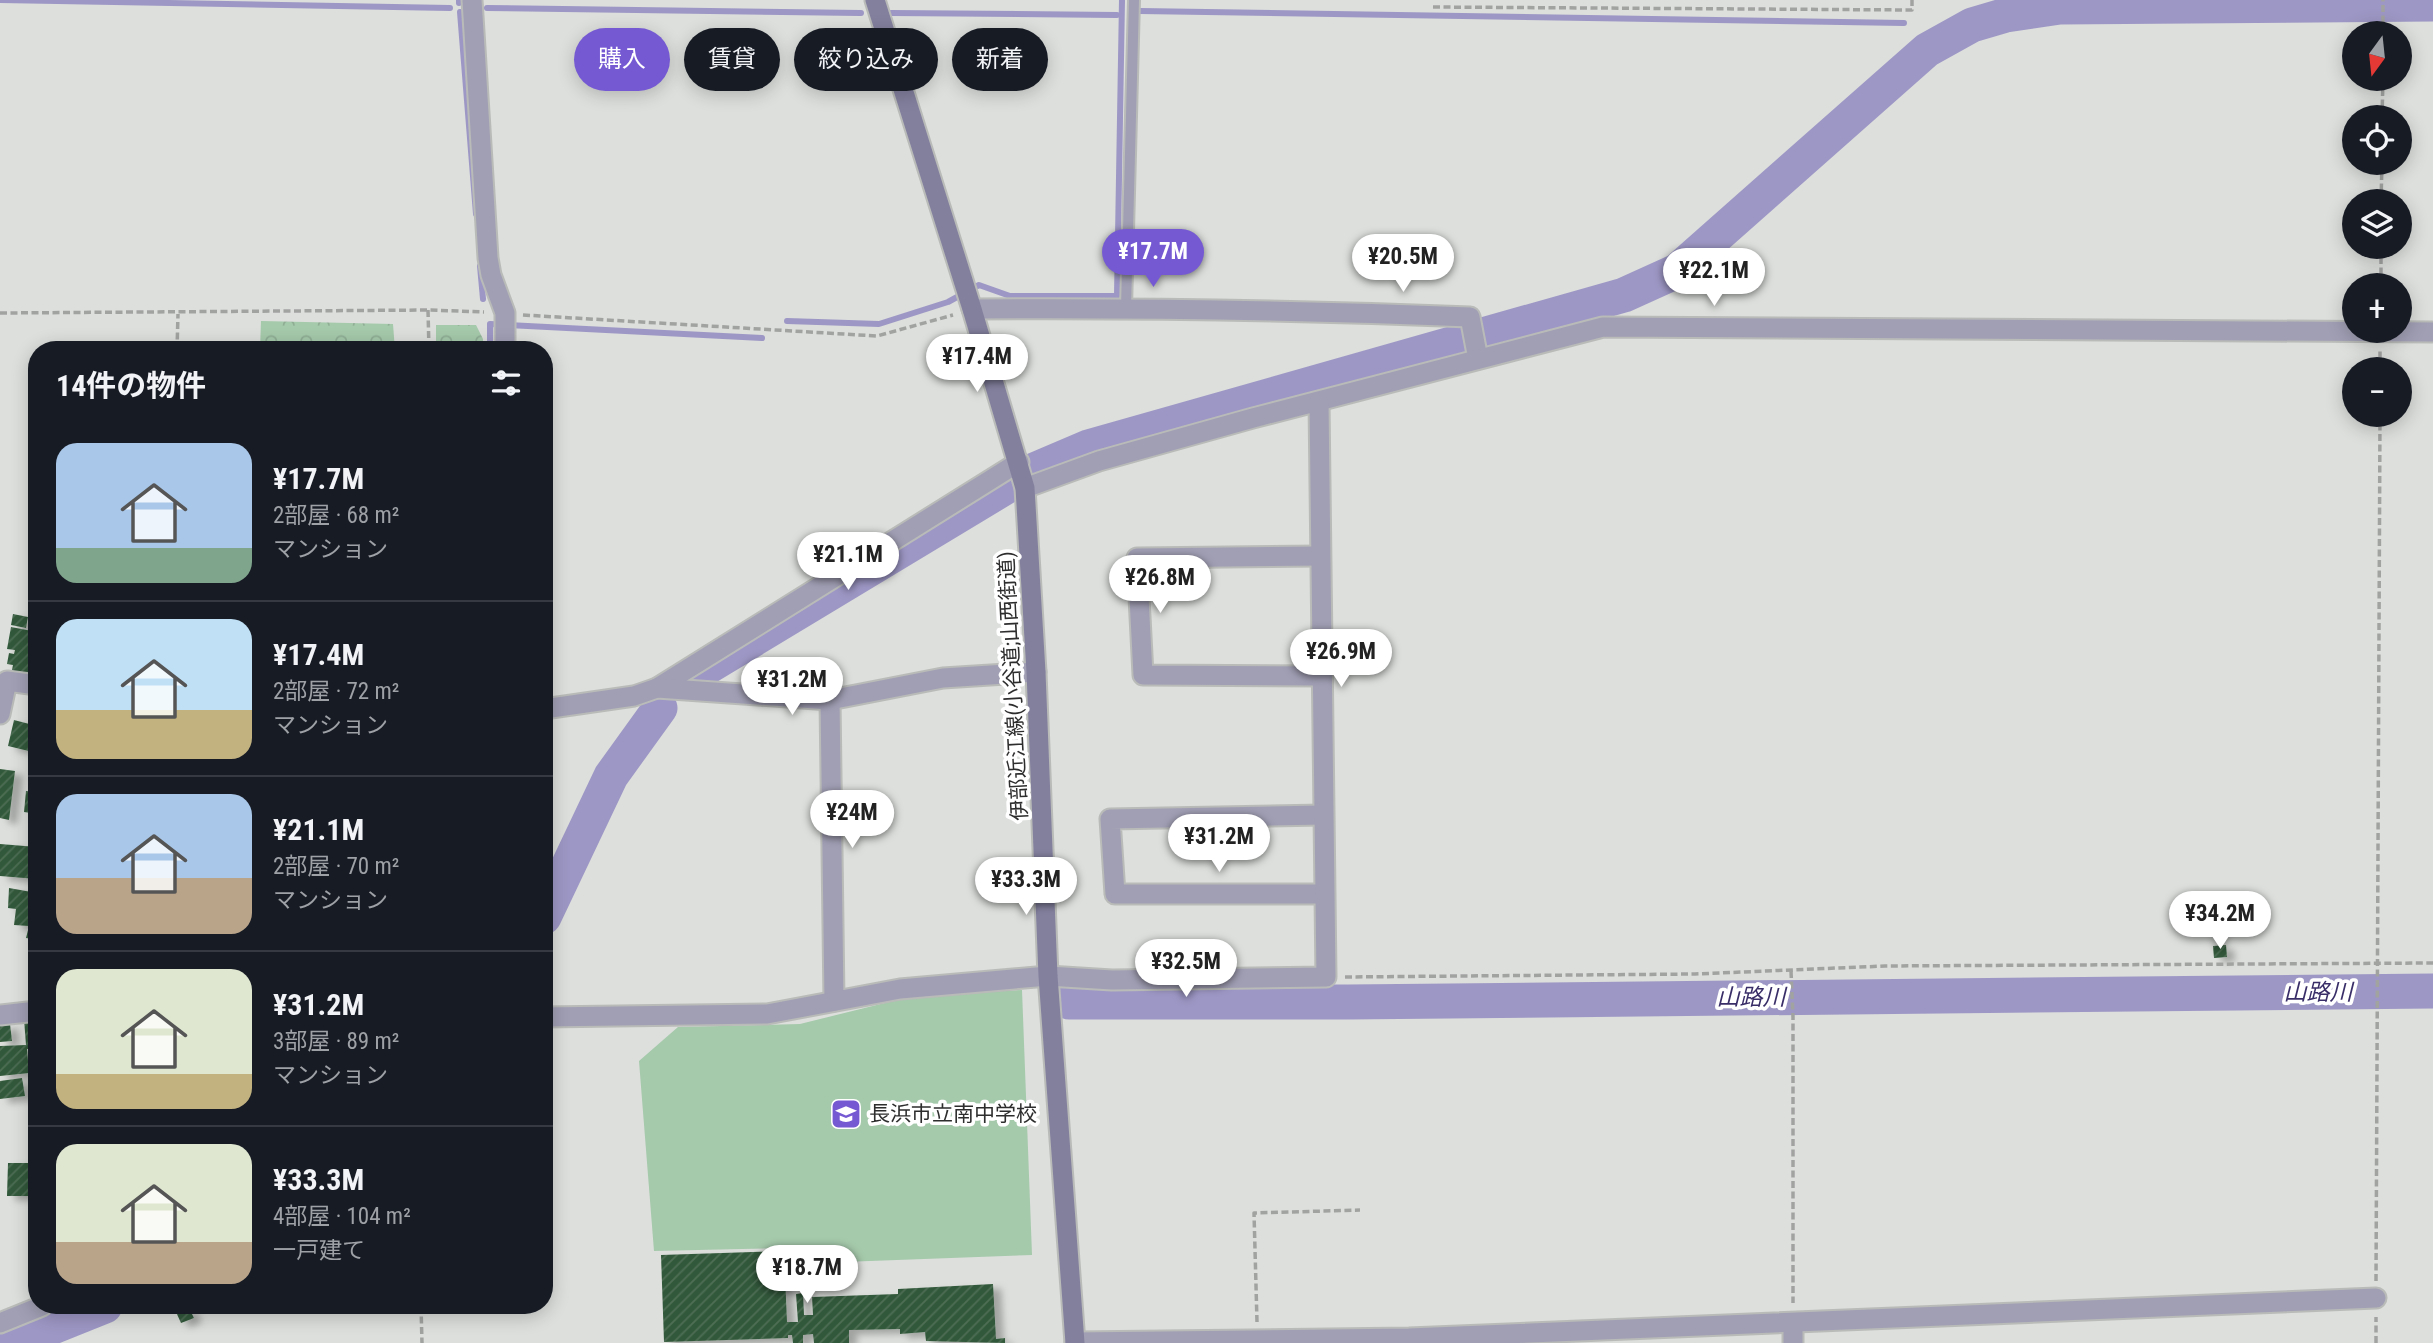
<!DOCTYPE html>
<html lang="ja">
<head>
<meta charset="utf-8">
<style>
	:root { --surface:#171b24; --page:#20242c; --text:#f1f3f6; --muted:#9ea1a6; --line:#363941; --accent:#7559d3 }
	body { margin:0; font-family:"Roboto Condensed","Noto Sans JP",sans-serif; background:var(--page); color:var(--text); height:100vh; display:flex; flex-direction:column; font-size:26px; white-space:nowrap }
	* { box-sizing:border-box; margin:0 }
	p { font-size:23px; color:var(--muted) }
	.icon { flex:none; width:38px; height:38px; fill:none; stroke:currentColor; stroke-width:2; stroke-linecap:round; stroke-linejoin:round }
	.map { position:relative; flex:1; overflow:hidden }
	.panel { position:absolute; left:28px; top:341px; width:525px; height:973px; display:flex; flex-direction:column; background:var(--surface); border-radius:28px; box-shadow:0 4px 18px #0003 }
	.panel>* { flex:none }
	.top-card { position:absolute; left:574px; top:28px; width:665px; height:63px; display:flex; gap:14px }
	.needle { width:46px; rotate:195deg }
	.fabs { position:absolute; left:2342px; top:21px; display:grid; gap:14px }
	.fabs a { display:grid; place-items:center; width:70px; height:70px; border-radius:50%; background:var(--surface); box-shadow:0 4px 18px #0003; font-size:35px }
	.price { position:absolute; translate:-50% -60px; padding:0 16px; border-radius:24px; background:#fff; color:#222; font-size:23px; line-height:46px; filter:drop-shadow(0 2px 4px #0008) }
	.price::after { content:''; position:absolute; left:50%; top:42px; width:21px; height:16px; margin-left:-10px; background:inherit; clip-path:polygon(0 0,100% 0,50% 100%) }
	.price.on { background:var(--accent); color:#fff }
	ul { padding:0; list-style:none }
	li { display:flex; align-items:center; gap:21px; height:175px; padding:0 28px }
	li+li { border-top:2px solid var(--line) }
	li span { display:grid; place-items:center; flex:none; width:196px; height:140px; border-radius:21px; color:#555 }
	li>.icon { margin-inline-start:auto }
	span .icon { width:84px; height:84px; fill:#fffc; stroke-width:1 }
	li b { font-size:30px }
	h2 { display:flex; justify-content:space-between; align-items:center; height:84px; padding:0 28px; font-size:30px }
	.chip { padding:0 24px; border-radius:32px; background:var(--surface); box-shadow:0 4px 18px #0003; font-size:24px; line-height:63px }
	.chip.on { background:var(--accent); color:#fff }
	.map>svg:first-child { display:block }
	.forest { fill:url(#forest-crowns) }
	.garden { fill:#a5c9ab }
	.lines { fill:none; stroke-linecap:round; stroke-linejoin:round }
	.stream { stroke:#9d97c5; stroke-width:6 }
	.river { stroke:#9d97c5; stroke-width:35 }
	.building { fill:url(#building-hatch); filter:url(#shadow) }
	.service-casing { stroke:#b9bbb9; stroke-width:14 }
	.minor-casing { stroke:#b9bbb9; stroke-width:23 }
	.secondary-casing { stroke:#b9bbb9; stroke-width:23 }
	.path { stroke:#a1a3a1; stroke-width:3.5; stroke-dasharray:7 3.5; stroke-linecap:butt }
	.service { stroke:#a19fb4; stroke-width:10 }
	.minor { stroke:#a19fb4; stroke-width:19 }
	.secondary { stroke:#83809e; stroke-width:19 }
	.labels { text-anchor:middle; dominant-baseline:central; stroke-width:7; stroke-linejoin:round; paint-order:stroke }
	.street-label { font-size:21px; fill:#2c2d2c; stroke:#fff }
	.poi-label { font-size:21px; fill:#2c2d2c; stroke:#fff; text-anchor:start }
	.water-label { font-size:23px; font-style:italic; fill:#3a2e68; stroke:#fff }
</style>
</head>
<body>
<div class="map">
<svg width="2433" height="1343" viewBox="0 0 2433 1343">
	<defs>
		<pattern id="forest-crowns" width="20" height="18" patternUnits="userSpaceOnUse" patternTransform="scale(1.75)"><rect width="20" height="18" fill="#a5c9ab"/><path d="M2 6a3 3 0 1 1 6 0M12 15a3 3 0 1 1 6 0" fill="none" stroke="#8ead93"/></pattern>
		<pattern id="building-hatch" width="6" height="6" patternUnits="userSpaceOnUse" patternTransform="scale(1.75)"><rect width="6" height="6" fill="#32593a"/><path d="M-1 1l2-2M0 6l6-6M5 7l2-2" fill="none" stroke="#4e6e55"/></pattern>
		<filter id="shadow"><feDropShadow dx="8" dy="4.5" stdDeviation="3.5" flood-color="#0004"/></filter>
	</defs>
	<rect width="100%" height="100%" fill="#dcdfdc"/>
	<g class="forest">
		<path d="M261 321 393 324 395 350H260Z"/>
		<path d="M436 325H476L483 339V350H436Z"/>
	</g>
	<path class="garden" d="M1022 990 1032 1255 789 1264 787 1248 654 1251 639 1061 678 1027 800 1024 917 995Z"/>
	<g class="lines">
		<g class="stream">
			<path d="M0 0 450 8"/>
			<path d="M459 3V0"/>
			<path d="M487 8 861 13"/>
			<path d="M1140 11 1904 23"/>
			<path d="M460 12 476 214"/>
			<path d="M891 13 1117 15"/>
			<path d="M480 266 483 299"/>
			<path d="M787 321 879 324 948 302 979 285 1010 296H1117L1122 0"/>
			<path d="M490 350V324L762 338"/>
		</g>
		<g class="river">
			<path d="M701 671 1034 470 1088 447 1624 295 1677 271 1927 50 1972 25 2006 15 2060 7 2433 4"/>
			<path d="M544 917 611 776 660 708"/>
			<path d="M1069 1002H1348L2433 991"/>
			<path d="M13 1343 105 1306"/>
		</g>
	</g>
	<g class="building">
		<path d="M13 614 28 617 26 628 11 625Z"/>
		<path d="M11 627 32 631 28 650H30L31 646 37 647V668L34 667 31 678 11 675 13 665 7 664 9 653 14 654 15 650 7 649Z"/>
		<path d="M14 720 37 726V753L8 746Z"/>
		<path d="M0 769 15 771 9 820 0 818Z"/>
		<path d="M26 791 37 792V814L24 812Z"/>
		<path d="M0 844 37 847V879L0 876Z"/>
		<path d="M9 888 37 893V992H33V982L28 981 32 939 26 938 29 926 14 925 16 909 8 908Z"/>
		<path d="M2226 945 2227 957 2214 958 2213 946Z"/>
		<path d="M37 1018V1048L27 1049 29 1073 0 1076V1046L26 1045 24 1019Z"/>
		<path d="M10 1024 12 1041 0 1042V1025Z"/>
		<path d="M22 1078 25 1096 0 1099V1081Z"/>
		<rect x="30" y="1080" width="7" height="40"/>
		<path d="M28 1160H37V1196H7L8 1163H28Z"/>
		<path d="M784 1251 787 1322H798L796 1294 803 1293 804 1315H813L812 1297 898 1294V1289L993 1284 996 1339 1005 1338V1343L926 1341 925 1332 900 1334V1329L849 1330V1343H814L813 1334 803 1335V1343H793L792 1335H788V1338L664 1342 661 1255Z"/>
		<path d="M189 1308 194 1318 181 1323 176 1312Z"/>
	</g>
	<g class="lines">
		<g class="service-casing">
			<path id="service" d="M1126 308 1134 0"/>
		</g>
		<g class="minor-casing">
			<g id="minor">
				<path d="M472 0 488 258 491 275 505 313V350"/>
				<path d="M972 309C1138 308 1304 310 1470 317L1478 359"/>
				<path d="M1025 488 1099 461 1253 418 1603 327 2433 332"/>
				<path d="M1320 556 1137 558 1143 675 1321 676"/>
				<path d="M657 688 1019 462"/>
				<path d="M830 700 834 1001"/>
				<path d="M544 709 634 696 657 688 830 700 943 678 1036 672"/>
				<path d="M0 714 7 681 37 685"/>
				<path d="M1322 815 1110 819 1115 894H1324"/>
				<path d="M0 1015 37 1011"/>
				<path d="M544 1017 767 1014 900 989 1048 976 1112 980 1326 977 1319 402"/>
				<path d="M0 1323 42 1306"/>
				<path d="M1793 1323V1343"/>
				<path d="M1075 1342 1409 1338 2376 1298"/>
			</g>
		</g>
		<g class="secondary-casing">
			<path id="secondary" d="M875 0 972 309 1025 488 1036 672 1048 976 1075 1343"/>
		</g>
		<g class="path">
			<path d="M1433 7 1912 10V0"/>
			<path d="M2383 33V0"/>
			<path d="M2382 117 2383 79"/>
			<path d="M2381 201 2382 163"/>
			<path d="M2381 285V247"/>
			<path d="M428 310 429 350"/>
			<path d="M0 313 428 310 484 312"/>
			<path d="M523 315 877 336 953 315"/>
			<path d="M177 350 178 314"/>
			<path d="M2380 369V350"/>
			<path d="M1791 971 1793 1017V1303"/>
			<path d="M1345 977 1695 974 1885 966 2433 963"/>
			<path d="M2376 1281 2380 415"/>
			<path d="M421 1306 422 1343"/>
			<path d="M1257 1322 1254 1213 1360 1210"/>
			<path d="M2376 1343V1317"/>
		</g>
		<use href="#service" class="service"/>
		<use href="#minor" class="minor"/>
		<use href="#secondary" class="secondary"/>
	</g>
	<defs>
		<g id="school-square" transform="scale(1.575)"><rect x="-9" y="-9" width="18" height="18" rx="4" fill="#7559d3" stroke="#fff"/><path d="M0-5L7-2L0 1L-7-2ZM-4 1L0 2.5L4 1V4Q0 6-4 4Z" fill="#fff"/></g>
	</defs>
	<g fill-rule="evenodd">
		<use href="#school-square" x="846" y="1114"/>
	</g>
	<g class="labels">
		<g class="street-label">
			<text transform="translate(1013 686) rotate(-93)">伊部近江線(小谷道;山西街道)</text>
		</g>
		<g class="poi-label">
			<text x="869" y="1114">長浜市立南中学校</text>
		</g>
		<g class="water-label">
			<text x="2318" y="992">山路川</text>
			<text x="1751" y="997">山路川</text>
		</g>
	</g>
</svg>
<div class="fabs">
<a><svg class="needle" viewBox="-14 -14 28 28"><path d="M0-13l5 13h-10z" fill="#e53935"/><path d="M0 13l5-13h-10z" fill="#9ea1a6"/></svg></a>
<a><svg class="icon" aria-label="locate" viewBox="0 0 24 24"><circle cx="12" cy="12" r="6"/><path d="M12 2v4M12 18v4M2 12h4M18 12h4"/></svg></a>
<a><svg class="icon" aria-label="layers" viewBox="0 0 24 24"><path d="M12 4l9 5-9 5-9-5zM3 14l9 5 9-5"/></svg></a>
<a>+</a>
<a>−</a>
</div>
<b class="price on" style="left:1153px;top:289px">¥17.7M</b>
<b class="price" style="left:1403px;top:294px">¥20.5M</b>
<b class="price" style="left:1714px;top:308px">¥22.1M</b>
<b class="price" style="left:977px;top:394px">¥17.4M</b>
<b class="price" style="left:848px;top:592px">¥21.1M</b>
<b class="price" style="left:1160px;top:615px">¥26.8M</b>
<b class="price" style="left:1341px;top:689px">¥26.9M</b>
<b class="price" style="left:792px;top:717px">¥31.2M</b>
<b class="price" style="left:852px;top:850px">¥24M</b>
<b class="price" style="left:1219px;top:874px">¥31.2M</b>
<b class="price" style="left:1026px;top:917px">¥33.3M</b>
<b class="price" style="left:2220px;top:951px">¥34.2M</b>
<b class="price" style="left:1186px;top:999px">¥32.5M</b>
<b class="price" style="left:807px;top:1305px">¥18.7M</b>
<div class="top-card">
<a class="chip on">購入</a>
<a class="chip">賃貸</a>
<a class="chip">絞り込み</a>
<a class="chip">新着</a>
</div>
<section class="panel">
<h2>14件の物件<svg class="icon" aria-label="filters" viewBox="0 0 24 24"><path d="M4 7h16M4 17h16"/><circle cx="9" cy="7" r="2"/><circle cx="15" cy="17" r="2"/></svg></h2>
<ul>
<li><span style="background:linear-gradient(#a9c7e8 75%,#7fa58c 0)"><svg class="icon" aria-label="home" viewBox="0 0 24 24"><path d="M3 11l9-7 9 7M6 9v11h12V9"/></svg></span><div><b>¥17.7M</b><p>2部屋 · 68 m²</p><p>マンション</p></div></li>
<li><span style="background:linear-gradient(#bfe0f5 65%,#c2b280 0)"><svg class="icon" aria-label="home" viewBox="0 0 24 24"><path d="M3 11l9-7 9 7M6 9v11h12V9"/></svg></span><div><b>¥17.4M</b><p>2部屋 · 72 m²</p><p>マンション</p></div></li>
<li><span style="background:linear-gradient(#a9c7e8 60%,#b9a48a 0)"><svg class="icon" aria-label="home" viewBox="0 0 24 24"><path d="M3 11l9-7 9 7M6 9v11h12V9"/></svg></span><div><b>¥21.1M</b><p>2部屋 · 70 m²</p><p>マンション</p></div></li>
<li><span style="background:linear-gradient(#dfe7d0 75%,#c2b280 0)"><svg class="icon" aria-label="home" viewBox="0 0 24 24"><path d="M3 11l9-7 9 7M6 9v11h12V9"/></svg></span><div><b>¥31.2M</b><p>3部屋 · 89 m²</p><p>マンション</p></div></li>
<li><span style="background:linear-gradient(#dfe7d0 70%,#b9a48a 0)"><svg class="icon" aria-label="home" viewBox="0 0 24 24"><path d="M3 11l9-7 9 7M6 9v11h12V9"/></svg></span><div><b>¥33.3M</b><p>4部屋 · 104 m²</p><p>一戸建て</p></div></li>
</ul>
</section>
</div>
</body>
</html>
